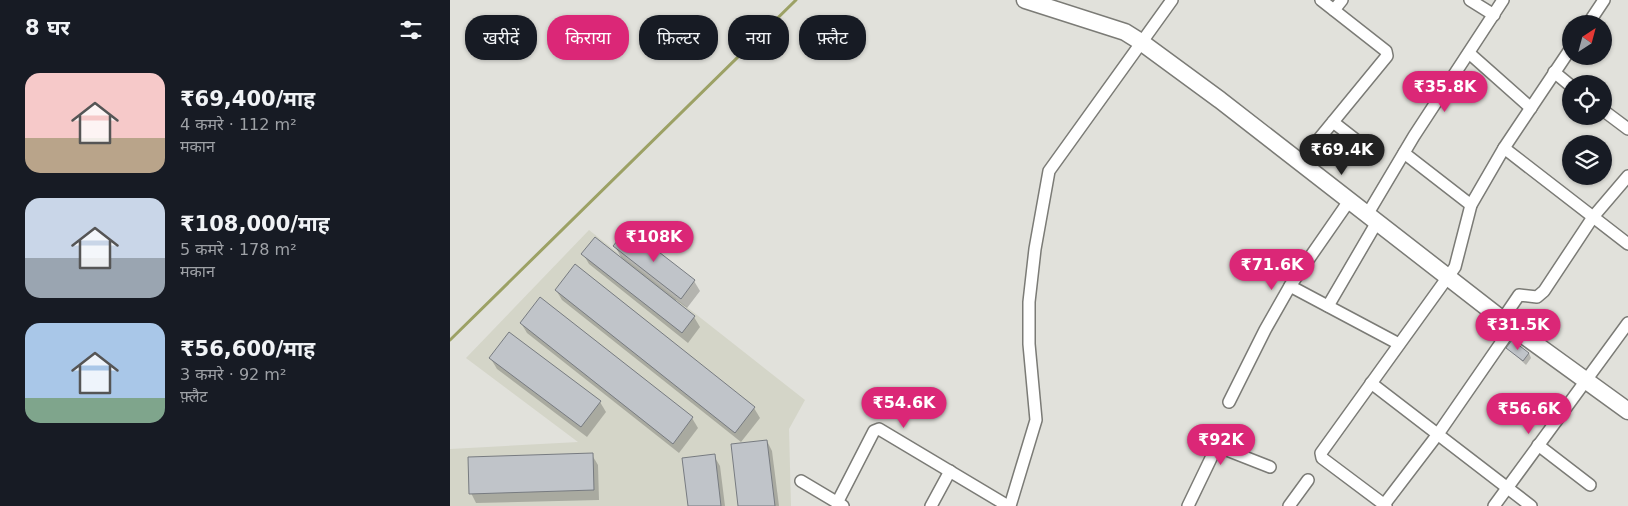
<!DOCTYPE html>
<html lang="hi">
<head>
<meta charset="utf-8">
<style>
	:root { --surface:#171b24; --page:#20242c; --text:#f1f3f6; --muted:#9ea1a6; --accent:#db2777 }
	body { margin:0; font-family:"DejaVu Sans","Noto Sans Devanagari",sans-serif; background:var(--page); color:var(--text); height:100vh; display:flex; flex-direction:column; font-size:19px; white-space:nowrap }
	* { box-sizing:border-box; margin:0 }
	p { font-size:16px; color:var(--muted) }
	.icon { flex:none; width:28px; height:28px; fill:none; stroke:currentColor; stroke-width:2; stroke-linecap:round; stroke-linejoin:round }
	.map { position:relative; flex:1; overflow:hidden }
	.details { display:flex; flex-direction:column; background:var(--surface); width:450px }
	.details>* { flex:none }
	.guide { position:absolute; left:15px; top:15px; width:475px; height:45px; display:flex; gap:10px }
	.needle { width:32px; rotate:36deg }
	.controls { position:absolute; left:1112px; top:15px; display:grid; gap:10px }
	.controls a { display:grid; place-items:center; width:50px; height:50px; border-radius:50%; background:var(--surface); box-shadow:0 1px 4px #0004; font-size:25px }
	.price { position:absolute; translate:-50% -42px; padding:0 11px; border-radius:18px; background:var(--accent); color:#fff; font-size:16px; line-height:32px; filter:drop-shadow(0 1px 2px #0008) }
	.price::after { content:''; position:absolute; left:50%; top:30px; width:15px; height:11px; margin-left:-8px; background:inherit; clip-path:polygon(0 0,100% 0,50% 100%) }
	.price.active { background:#222; color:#fff }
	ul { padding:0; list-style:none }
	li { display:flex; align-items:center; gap:15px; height:125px; padding:0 25px }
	li span { display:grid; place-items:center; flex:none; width:140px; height:100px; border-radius:15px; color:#555 }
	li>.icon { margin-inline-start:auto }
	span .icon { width:60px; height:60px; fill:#fffc; stroke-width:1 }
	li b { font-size:21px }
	h2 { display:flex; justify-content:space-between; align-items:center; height:60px; padding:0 25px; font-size:21px }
	.pill { padding:0 18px; border-radius:20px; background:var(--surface); box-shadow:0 1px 4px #0004; font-size:18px; line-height:45px }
	.pill.active { background:var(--accent); color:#fff }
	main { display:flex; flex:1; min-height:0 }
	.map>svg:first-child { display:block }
	.built { fill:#d4d5c8 }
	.shadow { fill:#0003 }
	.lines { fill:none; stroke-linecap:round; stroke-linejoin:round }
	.stream { stroke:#9ca165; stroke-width:3 }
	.building { fill:#c0c4c9; stroke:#777b80 }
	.street-casing { stroke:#7b7b76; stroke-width:14 }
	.secondary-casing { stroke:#7b7b76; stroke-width:19 }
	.street { stroke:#fff; stroke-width:11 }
	.secondary { stroke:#fff; stroke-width:16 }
</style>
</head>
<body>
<main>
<section class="details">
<h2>8 घर<svg class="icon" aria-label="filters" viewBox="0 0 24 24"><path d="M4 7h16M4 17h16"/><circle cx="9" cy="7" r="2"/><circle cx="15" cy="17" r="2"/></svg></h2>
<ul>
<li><span style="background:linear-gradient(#f6c9c9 65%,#b9a48a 0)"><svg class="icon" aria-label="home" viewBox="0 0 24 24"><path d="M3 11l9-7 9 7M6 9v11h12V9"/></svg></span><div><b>₹69,400/माह</b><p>4 कमरे · 112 m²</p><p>मकान</p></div></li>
<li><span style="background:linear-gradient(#c9d6e8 60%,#9aa5b1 0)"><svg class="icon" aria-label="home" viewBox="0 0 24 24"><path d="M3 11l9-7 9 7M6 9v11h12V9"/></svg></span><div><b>₹108,000/माह</b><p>5 कमरे · 178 m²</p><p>मकान</p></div></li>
<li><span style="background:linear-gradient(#a9c7e8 75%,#7fa58c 0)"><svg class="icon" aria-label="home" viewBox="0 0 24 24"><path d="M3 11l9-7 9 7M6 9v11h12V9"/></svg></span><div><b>₹56,600/माह</b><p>3 कमरे · 92 m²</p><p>फ़्लैट</p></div></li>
</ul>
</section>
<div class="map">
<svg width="1178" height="506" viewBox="0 0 1178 506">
	<rect width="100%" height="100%" fill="#e1e1db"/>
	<path class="built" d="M139 230 355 400 339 429 341 506H0V449L128 442 16 358Z"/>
	<g class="shadow">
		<path d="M165 246 244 281 250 291 237 308 226 300 225 302 244 317 250 327 238 343 139 264 133 254 173 261Z"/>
		<path d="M106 290 304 408 310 418 291 442 112 300Z"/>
		<path d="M90 299 242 418 248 428 229 453 77 333 71 323Z"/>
		<path d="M1058 348 1079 353 1081 358 1076 365Z"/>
		<path d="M41 359 150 402 156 412 137 437 47 369Z"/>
		<path d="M317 441 322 451 329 506H290Z"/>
		<path d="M142 455 148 465 149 500 26 503 21 493Z"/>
		<path d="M264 456 270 466 275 506H239Z"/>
	</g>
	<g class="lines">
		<path class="stream" d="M0 340 346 0"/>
	</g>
	<g class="building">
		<path d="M178 228 245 280 231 299 163 246Z"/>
		<path d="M145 237 245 316 232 333 131 254Z"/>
		<path d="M125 264 305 407 285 433 105 290Z"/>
		<path d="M90 297 243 417 223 444 70 323Z"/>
		<path d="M59 332 151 401 131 427 39 358Z"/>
		<path d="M1062 340 1079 353 1073 361 1056 348Z"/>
		<path d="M317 440 325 506H288L281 444Z"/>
		<path d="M143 453 144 490 19 494 18 457Z"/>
		<path d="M265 454 271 506H238L232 458Z"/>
	</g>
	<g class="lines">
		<g class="street-casing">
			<g id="street">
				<path d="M1020 0 1044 15"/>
				<path d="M884 10 892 0"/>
				<path d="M1138 24 1154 0"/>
				<path d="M1019 53 1081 108"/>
				<path d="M1104 72 1121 86"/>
				<path d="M1154 111 1178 129"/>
				<path d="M883 122 924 154"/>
				<path d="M1054 148 1178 244"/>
				<path d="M954 153 1021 205"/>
				<path d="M850 162 937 56 936 51 871 0"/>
				<path d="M917 215 964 136 1053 0"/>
				<path d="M840 286 949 344"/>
				<path d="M878 306 927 222"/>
				<path d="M1052 320 1069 295 1087 297 1094 291 1143 217 1178 176"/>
				<path d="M921 383 1081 506"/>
				<path d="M779 402 815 330 840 286 899 201"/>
				<path d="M1088 445 1140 485"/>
				<path d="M351 481 393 506"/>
				<path d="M387 503 424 431 429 429 558 506"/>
				<path d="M481 506 500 471"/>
				<path d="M560 506 586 420 579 344V302L585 249 599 171 722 0"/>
				<path d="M738 506 764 452 769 447 820 467"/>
				<path d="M839 506 858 480"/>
				<path d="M933 506 988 434 1062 327"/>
				<path d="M936 506 872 458 871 453 1005 267 1021 205 1054 148 1121 48"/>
				<path d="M1044 506 1178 323"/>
			</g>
		</g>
		<g class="secondary-casing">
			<path id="secondary" d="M575 0 675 32 691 42 770 100 1062 327 1178 411"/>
		</g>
		<use href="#street" class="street"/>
		<use href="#secondary" class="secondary"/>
	</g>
</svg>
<div class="controls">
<a><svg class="needle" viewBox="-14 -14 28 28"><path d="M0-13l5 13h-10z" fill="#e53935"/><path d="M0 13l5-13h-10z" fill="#9ea1a6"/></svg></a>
<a><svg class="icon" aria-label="locate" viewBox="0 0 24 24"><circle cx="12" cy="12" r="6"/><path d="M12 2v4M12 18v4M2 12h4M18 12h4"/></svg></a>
<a><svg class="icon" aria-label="layers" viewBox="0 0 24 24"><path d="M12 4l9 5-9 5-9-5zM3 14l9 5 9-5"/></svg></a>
</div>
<b class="price" style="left:995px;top:113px">₹35.8K</b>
<b class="price active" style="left:892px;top:176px">₹69.4K</b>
<b class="price" style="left:204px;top:263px">₹108K</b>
<b class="price" style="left:822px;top:291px">₹71.6K</b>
<b class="price" style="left:1068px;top:351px">₹31.5K</b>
<b class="price" style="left:454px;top:429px">₹54.6K</b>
<b class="price" style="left:1079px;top:435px">₹56.6K</b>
<b class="price" style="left:771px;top:466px">₹92K</b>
<div class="guide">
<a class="pill">खरीदें</a>
<a class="pill active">किराया</a>
<a class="pill">फ़िल्टर</a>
<a class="pill">नया</a>
<a class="pill">फ़्लैट</a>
</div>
</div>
</main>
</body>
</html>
